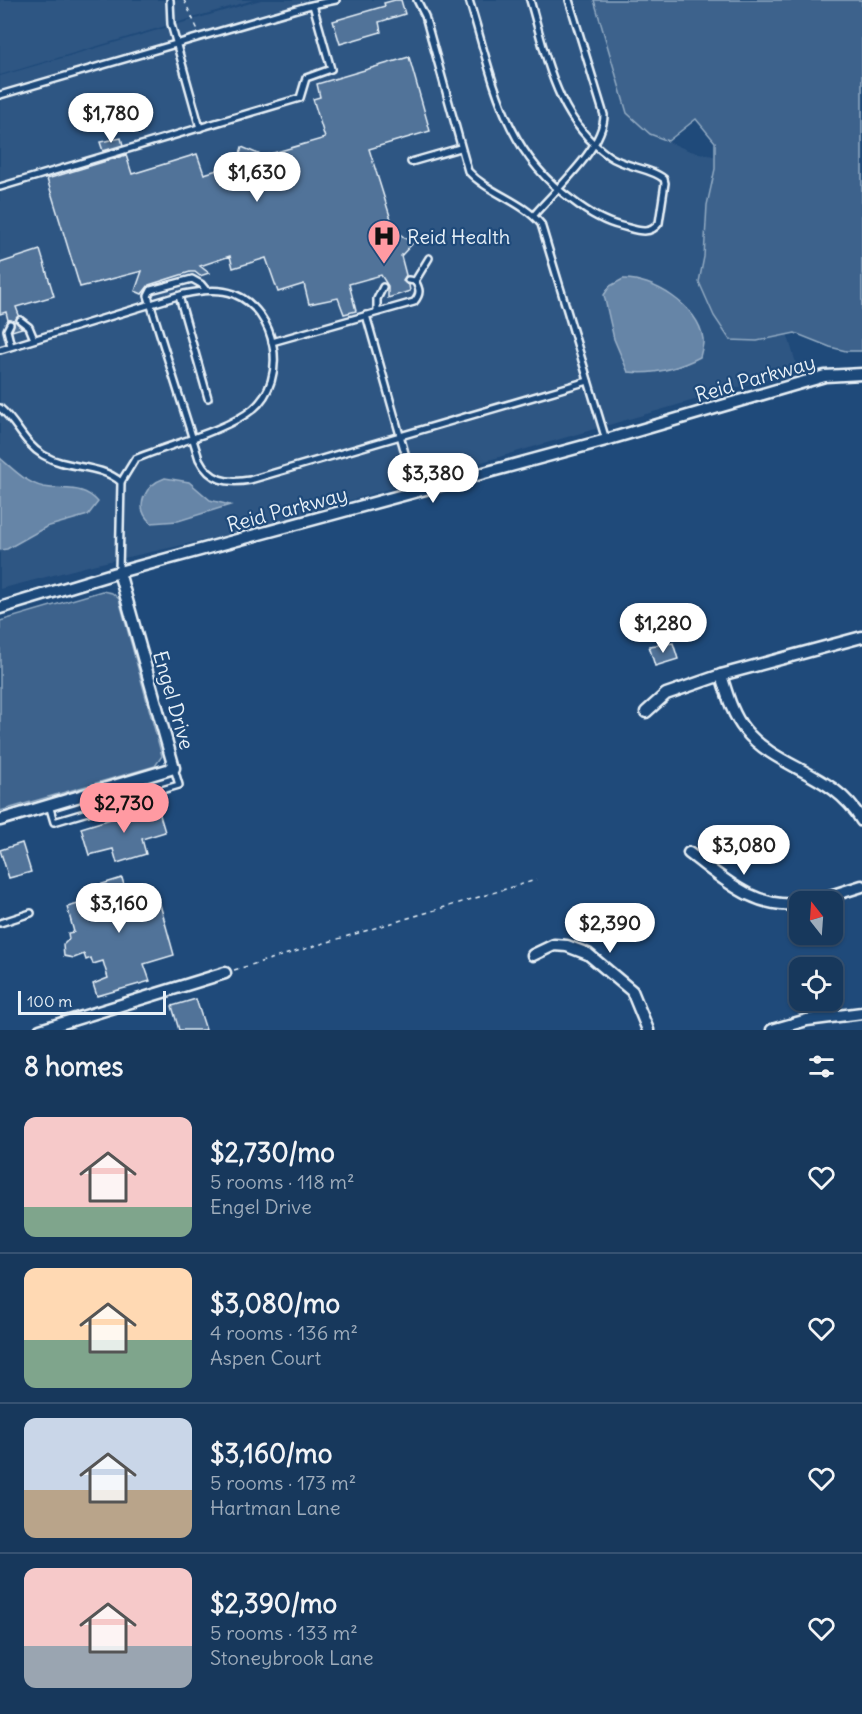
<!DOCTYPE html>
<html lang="en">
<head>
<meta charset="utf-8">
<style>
	:root { --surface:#17385c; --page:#203f62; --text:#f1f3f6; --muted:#9eacbb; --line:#365272; --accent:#ff9aa2 }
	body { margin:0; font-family:Delius,sans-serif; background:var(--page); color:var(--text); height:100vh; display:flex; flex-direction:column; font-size:22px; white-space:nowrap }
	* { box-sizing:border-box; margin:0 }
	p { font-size:20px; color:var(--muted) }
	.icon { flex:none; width:33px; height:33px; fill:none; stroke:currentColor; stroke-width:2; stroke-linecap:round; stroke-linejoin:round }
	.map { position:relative; height:1030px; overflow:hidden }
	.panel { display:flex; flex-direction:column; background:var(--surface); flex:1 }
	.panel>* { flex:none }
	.needle { width:39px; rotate:343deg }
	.buttons { position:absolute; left:789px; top:891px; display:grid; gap:12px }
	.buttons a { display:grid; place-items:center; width:54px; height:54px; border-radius:12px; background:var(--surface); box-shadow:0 2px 4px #0004,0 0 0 2px var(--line); font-size:30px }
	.scale { position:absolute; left:18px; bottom:15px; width:148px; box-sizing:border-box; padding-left:6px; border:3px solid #e8f1f8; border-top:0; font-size:16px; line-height:21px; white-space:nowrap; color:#e8f1f8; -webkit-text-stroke:4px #1f4a7a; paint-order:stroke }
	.price { position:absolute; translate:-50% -51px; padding:0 14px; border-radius:21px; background:#fff; color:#222; font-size:20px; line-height:39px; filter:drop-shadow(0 2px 3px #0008) }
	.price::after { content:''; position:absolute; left:50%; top:36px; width:18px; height:14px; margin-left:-9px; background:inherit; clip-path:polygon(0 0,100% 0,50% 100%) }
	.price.on { background:var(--accent); color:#111 }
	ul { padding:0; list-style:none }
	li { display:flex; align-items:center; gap:18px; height:150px; padding:0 24px }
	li+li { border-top:2px solid var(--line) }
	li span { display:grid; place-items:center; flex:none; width:168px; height:120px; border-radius:12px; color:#555 }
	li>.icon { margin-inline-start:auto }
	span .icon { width:72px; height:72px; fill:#fffc; stroke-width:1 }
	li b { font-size:26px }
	h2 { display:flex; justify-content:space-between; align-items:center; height:72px; padding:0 24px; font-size:26px }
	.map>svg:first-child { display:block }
	.built { fill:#2e5683 }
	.green { fill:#3c628c; stroke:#92aac2; stroke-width:1.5 }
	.water { fill:#6685a7; stroke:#9ab0c7; stroke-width:1.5 }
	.building { fill:#517399; stroke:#e8f1f8; stroke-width:1.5 }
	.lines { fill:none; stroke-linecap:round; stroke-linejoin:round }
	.lane-casing { stroke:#e8f1f8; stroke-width:10 }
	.street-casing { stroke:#e8f1f8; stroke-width:15 }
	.path { stroke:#e8f1f8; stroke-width:1.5; stroke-dasharray:4.5 4.5; stroke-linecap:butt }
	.lane { stroke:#1f4a7a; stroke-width:5 }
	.street { stroke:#1f4a7a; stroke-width:10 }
	.labels { text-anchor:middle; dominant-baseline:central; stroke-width:4.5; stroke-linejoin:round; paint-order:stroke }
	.poi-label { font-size:20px; fill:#e8f1f8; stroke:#1f4a7a; text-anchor:start }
	.street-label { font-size:20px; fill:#e8f1f8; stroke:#1f4a7a }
</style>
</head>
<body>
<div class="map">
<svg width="862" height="1030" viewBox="0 0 862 1030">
	<rect width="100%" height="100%" fill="#1f4a7a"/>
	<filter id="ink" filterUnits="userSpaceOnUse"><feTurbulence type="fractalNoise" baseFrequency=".0167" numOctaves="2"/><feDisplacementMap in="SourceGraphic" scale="12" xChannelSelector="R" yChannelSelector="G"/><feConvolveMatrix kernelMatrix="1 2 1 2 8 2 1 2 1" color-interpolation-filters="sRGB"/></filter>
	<g filter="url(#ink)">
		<g class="built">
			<path d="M0 0H253L0 75Z"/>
			<path d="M261 0H594L627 113 650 134 690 151 736 161 798 370 237 533 92 565 0 589V76Z"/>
		</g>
		<g class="green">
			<path d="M594 0H862V351H846L830 347 795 333 757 341 730 340 714 316 699 282 704 257 707 205 715 169V142L696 119 668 141 650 134 627 113Z"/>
			<path d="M102 591 112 593 119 599 162 756 155 766 0 811V621Z"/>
		</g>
		<g class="water">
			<path d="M623 279C652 278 699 306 703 339 704 344 701 352 700 357 677 369 654 375 628 372L614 339 604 295 610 286Z"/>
			<path d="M0 458C13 469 26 483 44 487 65 491 82 484 98 502L88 515 46 527 7 549 0 550Z"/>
			<path d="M165 478 189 482 210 500 230 505 178 521 151 523C133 507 145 485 165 478Z"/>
		</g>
		<g class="building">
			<path d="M395 0H401L405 14 379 22 381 32 340 44 333 21 385 6 384 3Z"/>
			<path d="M409 57 430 131 369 149 394 229 412 244 401 256 406 275 403 281 409 285 410 291 388 298V286L381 275 349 284 356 311 344 314 338 298 309 304 304 284 278 292 266 258 233 268 230 256 200 266 209 273 200 276 195 272H190L149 285 142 294 135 291 142 271 80 287 47 179 126 155 132 174 197 154 204 174 237 164 242 147 263 156 325 138 313 99 320 97 317 84Z"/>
			<path d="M121 138 123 145 103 151 100 142Z"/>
			<path d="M40 250 54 296 16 307 19 315 15 321 22 328 12 331 14 321 8 320 6 312 0 314V263Z"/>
			<path d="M673 643 678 659 655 666 649 646Z"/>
			<path d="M157 805 165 832 142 839 146 854 117 863 113 849 89 855 81 828Z"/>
			<path d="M22 843 31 872 9 878 0 850Z"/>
			<path d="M122 878 128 899 156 890 174 955 144 964 150 981 97 996 93 984 108 978 103 961 93 964 91 958 86 960 84 954 74 958 64 956 63 945 69 939 68 933 74 932 67 907 86 902 83 890Z"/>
			<path d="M196 999 206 1030H179L172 1006Z"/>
		</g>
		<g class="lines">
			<g class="lane-casing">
				<g id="lane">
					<path d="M170 0 171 24 200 128"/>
					<path d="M417 0 425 16 468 171C489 194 521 200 541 224L606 440"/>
					<path d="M469 0C493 77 502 150 572 200 586 211 604 222 621 226 634 229 649 237 659 223L665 183 664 179C652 168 624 167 609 156 556 119 547 58 530 0"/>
					<path d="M0 95 307 6 336 0"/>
					<path d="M411 162 460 148"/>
					<path d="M0 187 300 98 306 78 331 69 313 5"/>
					<path d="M534 215C555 190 604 148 604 115L569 0"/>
					<path d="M415 281 429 258"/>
					<path d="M206 290 201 284 192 279 151 290 148 296 199 459C210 481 227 484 250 480L588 381"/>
					<path d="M179 296 208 398"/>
					<path d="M377 312V299L383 287"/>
					<path d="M366 315 416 492"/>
					<path d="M20 320 29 327 34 339"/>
					<path d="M10 324 7 330 11 346"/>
					<path d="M272 342 414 302C421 294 420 289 415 281L408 280"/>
					<path d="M0 350 184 294C200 291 218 288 234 294 277 311 289 379 253 409 226 431 168 445 135 459L121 482 119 572"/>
					<path d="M0 408C17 422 23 443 43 455 68 470 99 463 121 482"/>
					<path d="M49 805 54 822 179 785 174 768"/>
					<path d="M0 923 31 913"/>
				</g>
			</g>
			<g class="street-casing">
				<g id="street">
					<path d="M0 608 119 572 606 440 797 384 825 376 862 374"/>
					<path d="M721 675C727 694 732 714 745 730 778 770 834 772 862 821"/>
					<path d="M646 712 666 694 721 675 862 637"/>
					<path d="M0 820 174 768 119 572"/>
					<path d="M689 853C724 879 754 909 800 904"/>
					<path d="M811 902 862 886"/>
					<path d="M533 955 554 945 567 946 588 954 632 991 648 1030"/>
					<path d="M40 1030 225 973"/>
					<path d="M772 1030 807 1020 862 1013"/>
				</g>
			</g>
			<g class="path">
				<path d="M184 0 198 30"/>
				<path d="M234 970 536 880"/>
			</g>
			<use href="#lane" class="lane"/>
			<use href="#street" class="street"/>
		</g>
	</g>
	<defs>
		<g id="hospital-pin" transform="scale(1.725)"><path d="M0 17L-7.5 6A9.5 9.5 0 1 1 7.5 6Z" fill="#ff9aa2" stroke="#1f4a7a"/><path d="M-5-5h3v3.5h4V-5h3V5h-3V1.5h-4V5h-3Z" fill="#111"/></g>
	</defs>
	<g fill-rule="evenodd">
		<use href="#hospital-pin" x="384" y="236"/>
	</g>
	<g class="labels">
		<g class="poi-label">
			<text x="407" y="236">Reid Health</text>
		</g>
		<g class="street-label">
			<text transform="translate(755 378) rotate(-16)">Reid Parkway</text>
			<text transform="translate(287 509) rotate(-15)">Reid Parkway</text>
			<text transform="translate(174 700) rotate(74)">Engel Drive</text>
		</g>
	</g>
</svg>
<div class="buttons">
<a><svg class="needle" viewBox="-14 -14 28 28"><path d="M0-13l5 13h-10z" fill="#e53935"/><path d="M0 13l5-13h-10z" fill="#9eacbb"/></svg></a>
<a><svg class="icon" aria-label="locate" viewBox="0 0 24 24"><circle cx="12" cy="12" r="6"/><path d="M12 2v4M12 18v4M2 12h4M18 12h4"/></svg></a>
</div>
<div class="scale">100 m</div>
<b class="price" style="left:111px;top:144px">$1,780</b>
<b class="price" style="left:257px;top:203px">$1,630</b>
<b class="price" style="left:433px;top:504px">$3,380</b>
<b class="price" style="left:663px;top:654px">$1,280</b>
<b class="price on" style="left:124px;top:834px">$2,730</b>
<b class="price" style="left:744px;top:876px">$3,080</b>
<b class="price" style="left:119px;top:934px">$3,160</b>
<b class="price" style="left:610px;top:954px">$2,390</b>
</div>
<section class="panel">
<h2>8 homes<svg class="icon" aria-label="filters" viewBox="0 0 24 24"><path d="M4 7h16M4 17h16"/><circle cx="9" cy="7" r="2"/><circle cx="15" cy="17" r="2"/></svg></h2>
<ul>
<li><span style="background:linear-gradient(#f6c9c9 75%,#7fa58c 0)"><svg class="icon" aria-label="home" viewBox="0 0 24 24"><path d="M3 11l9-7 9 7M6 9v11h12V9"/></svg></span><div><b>$2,730/mo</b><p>5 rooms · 118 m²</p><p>Engel Drive</p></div><svg class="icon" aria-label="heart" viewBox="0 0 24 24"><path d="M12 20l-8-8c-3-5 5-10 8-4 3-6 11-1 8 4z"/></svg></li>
<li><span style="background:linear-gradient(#ffd9b3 60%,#7fa58c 0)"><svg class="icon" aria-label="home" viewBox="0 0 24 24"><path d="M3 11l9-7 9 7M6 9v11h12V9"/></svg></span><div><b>$3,080/mo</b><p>4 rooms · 136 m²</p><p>Aspen Court</p></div><svg class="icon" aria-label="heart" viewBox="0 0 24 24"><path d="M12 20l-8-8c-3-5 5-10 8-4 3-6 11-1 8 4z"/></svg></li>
<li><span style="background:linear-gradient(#c9d6e8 60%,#b9a48a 0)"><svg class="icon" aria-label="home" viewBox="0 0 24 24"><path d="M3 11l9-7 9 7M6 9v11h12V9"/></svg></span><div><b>$3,160/mo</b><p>5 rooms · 173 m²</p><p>Hartman Lane</p></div><svg class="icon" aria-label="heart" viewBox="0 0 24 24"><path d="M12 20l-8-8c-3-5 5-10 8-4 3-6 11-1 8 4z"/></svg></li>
<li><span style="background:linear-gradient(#f6c9c9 65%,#9aa5b1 0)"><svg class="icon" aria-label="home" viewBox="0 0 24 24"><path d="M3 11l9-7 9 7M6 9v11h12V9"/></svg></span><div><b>$2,390/mo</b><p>5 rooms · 133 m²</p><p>Stoneybrook Lane</p></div><svg class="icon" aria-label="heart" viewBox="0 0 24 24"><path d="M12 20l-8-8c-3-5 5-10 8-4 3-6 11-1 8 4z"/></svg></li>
</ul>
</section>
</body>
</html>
